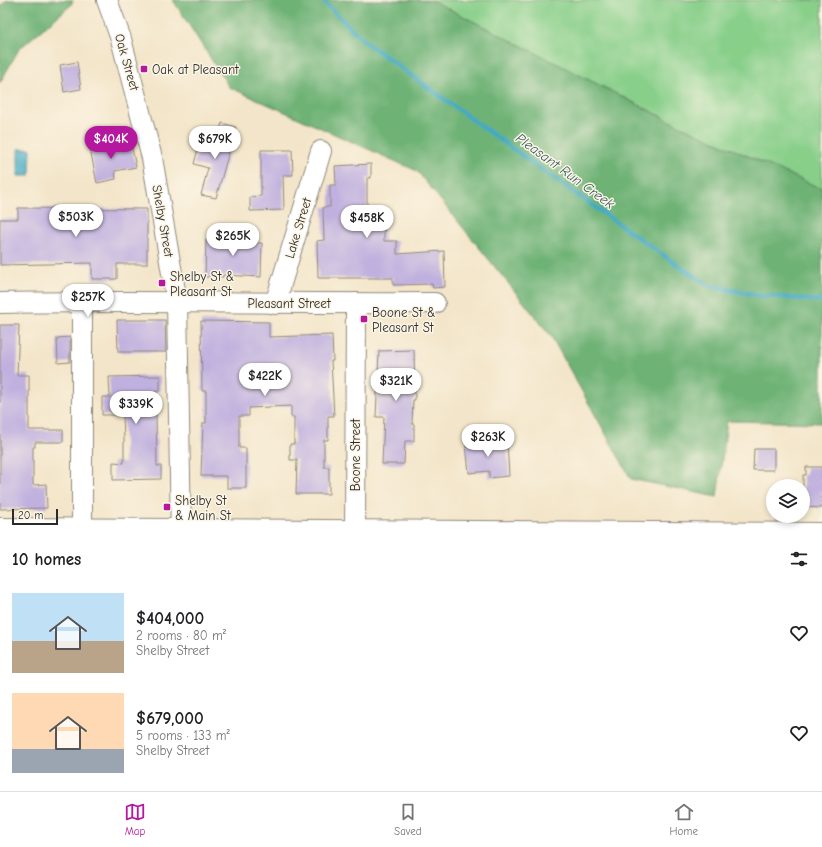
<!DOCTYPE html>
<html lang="en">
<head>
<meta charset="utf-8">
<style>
	:root { --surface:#fff; --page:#f6f6f6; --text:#202124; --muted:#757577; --line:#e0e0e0; --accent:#b5179e }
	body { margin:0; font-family:"Comic Neue",sans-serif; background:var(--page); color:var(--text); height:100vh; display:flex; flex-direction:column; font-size:15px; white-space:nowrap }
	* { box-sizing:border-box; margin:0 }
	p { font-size:13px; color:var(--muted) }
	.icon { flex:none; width:22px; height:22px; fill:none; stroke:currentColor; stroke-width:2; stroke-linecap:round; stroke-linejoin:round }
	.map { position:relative; height:535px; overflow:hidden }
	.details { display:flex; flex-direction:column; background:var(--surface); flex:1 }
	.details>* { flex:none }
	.controls { position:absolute; left:766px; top:479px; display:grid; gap:8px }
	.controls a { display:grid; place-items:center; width:44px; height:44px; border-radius:50%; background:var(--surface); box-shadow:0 2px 6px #0003; font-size:20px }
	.scale { position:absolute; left:12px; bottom:10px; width:46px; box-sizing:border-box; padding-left:4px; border:2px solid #2b2b2b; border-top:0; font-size:11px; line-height:14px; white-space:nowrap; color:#2b2b2b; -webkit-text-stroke:3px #fcf5e5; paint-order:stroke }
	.price { position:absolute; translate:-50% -34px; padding:0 9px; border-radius:14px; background:#fff; color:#222; font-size:13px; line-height:26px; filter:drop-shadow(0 1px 2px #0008) }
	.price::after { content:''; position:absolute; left:50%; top:24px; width:12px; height:9px; margin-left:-6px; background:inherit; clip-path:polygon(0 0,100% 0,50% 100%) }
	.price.selected { background:var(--accent); color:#fff }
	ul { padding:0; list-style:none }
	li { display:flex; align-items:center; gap:12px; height:100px; padding:0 12px }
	li span { display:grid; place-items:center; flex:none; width:112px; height:80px; border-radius:0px; color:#555 }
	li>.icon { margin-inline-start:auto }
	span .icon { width:48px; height:48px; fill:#fffc; stroke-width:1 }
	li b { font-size:17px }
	h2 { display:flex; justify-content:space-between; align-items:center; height:48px; padding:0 12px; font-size:17px }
	.dock { display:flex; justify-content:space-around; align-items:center; height:56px; border-top:1px solid var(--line); background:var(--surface); font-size:11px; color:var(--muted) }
	.dock a { display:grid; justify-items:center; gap:2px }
	.dock .selected { color:var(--accent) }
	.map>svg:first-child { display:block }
	.green { fill:#88cf8a; stroke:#5a7d5a }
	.forest { fill:#6eb276; stroke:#4c6e50 }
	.water { fill:#43aac3; stroke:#376a77 }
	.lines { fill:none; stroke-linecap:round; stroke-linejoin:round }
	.stream { stroke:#43aac3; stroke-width:4.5 }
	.building { fill:#c0b0df }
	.minor-casing { stroke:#8f887a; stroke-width:22 }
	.minor { stroke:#fff; stroke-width:20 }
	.poi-dot { fill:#b5179e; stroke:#fcf5e5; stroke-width:1.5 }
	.labels { text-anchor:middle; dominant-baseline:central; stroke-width:3; stroke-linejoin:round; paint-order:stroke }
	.street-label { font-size:13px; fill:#2b2b2b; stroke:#fcf5e5 }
	.poi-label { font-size:13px; fill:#2b2b2b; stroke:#fcf5e5; text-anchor:start }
	.water-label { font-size:14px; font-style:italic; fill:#355e68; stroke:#fcf5e5 }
</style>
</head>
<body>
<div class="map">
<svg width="822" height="535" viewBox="0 0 822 535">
	<rect width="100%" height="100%" fill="#fcf5e5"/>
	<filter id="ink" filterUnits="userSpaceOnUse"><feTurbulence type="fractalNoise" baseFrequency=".025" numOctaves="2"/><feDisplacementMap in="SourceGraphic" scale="8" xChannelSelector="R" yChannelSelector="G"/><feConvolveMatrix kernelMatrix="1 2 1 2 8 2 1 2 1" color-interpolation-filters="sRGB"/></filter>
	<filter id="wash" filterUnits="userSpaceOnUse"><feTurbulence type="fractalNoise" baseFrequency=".012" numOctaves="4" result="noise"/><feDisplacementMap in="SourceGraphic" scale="16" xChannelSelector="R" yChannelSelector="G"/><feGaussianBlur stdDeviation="0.9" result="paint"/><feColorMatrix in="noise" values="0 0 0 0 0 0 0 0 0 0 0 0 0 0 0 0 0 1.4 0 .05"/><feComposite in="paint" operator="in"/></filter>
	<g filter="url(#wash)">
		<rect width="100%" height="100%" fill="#f3e5c9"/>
		<path class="green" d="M431 0H822V189L676 124Z"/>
		<g class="forest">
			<path d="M7 0H73L71 5 19 49 0 83V6Z"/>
			<path d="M173 0H431L676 124 822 189V423L727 421 717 497 631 479 551 336 417 171 229 87Z"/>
		</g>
		<path class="water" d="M18 149H31L30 176H18Z"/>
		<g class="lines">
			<path class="stream" d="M322 0 364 41 535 165 680 267 711 286 757 295 822 301"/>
		</g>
		<g id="blocks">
			<g class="building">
				<path d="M77 62 81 89 64 92 60 65Z"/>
				<path d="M222 123 236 127 216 198 201 195 208 168 194 164 199 145 214 149Z"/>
				<path d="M111 139 113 147 131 144 136 167 115 171 116 179 97 183 89 144Z"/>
				<path d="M261 150H292L293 175H283L284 210 250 211V197L261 196Z"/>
				<path d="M371 164V178H367V221L384 220V241H397V254L444 251 445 287 433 288 432 284 393 285V278H318L317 241 324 240 323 207H330V185H336L335 166Z"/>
				<path d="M18 208 147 209V264H117V279H92V263L0 265V219H18Z"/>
				<path d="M224 229H237L236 240H243V243H262L261 277 223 275V277H205L206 240 223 241Z"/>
				<path d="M117 320H165L166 352H118Z"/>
				<path d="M201 321 269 322V337L332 335 333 361H331L334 416H328V440H324V467H329V494H296L297 460H290V444H294V417H291V406L249 408V416H239V448H246V488H227V476H201L203 423H206V391H202Z"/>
				<path d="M0 325H19L17 375H29V430H63V442H35V447H33V485L46 484 47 508 0 509Z"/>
				<path d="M70 337V362L58 363 57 338Z"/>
				<path d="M414 350 415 400H413L412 424H414V441H405L404 464H382L384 417H376L379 351Z"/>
				<path d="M160 376V391H156V415L157 466H161V479L113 480V462L124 463V439L123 415H102V397H110L109 377Z"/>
				<path d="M488 437 489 444 507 442 509 476 489 478V471L469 473 466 444 474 443V438Z"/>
				<path d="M754 449H774V470H753Z"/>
				<path d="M806 467H822V508L803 507V475H806Z"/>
			</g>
		</g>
	</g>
	<g filter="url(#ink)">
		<use href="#blocks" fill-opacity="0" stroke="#8f887a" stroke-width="1"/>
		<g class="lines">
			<g class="minor-casing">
				<g id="minor">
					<path d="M107 0 121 39 152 158 177 302 181 535"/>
					<path d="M0 303C145 300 290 304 435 303"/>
					<path d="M275 304 321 151"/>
					<path d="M0 528 822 533"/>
					<path d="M82 535V302"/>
					<path d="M355 535 356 303"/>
				</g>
			</g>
			<use href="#minor" class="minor"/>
		</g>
	</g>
	<g class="poi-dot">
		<rect x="140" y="65" width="8" height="8" rx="2"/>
		<rect x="158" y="279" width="8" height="8" rx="2"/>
		<rect x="360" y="315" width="8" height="8" rx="2"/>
		<rect x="163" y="503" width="8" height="8" rx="2"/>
	</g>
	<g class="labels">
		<g class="street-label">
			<text transform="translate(127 62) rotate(74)">Oak Street</text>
			<text transform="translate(163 221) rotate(80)">Shelby Street</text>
			<text transform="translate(298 228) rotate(-73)">Lake Street</text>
			<text x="289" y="303">Pleasant Street</text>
			<text transform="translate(355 455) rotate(-90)">Boone Street</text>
		</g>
		<g class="poi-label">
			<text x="152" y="69">Oak at Pleasant</text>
			<text x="170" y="276">Shelby St &amp;<tspan x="170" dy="15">Pleasant St</tspan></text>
			<text x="372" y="312">Boone St &amp;<tspan x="372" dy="15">Pleasant St</tspan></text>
			<text x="175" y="500">Shelby St<tspan x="175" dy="15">&amp; Main St</tspan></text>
		</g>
		<g class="water-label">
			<text transform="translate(565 171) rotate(36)">Pleasant Run Creek</text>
		</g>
	</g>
</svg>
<div class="controls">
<a><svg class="icon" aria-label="layers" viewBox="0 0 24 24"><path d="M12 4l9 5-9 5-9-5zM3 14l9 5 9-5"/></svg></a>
</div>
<div class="scale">20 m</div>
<b class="price selected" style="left:111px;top:160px">$404K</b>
<b class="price" style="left:215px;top:160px">$679K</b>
<b class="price" style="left:76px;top:238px">$503K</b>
<b class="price" style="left:367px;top:239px">$458K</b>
<b class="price" style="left:233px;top:257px">$265K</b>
<b class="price" style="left:88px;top:318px">$257K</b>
<b class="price" style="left:265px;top:397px">$422K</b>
<b class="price" style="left:396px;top:402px">$321K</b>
<b class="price" style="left:136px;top:425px">$339K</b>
<b class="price" style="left:488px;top:458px">$263K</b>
</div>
<section class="details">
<h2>10 homes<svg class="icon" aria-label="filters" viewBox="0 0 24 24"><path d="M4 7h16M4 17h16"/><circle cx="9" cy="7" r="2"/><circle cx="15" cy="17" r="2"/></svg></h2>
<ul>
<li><span style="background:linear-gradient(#bfe0f5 60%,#b9a48a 0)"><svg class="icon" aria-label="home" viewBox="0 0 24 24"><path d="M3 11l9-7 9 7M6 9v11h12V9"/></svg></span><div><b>$404,000</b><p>2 rooms · 80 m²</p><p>Shelby Street</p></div><svg class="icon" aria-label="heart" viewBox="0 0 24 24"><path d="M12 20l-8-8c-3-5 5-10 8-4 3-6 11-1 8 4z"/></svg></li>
<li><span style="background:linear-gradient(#ffd9b3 70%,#9aa5b1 0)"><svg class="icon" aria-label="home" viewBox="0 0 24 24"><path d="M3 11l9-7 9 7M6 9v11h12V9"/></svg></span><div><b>$679,000</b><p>5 rooms · 133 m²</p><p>Shelby Street</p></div><svg class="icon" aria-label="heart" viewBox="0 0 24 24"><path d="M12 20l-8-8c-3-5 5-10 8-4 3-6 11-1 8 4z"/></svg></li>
</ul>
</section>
<nav class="dock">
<a class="selected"><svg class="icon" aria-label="map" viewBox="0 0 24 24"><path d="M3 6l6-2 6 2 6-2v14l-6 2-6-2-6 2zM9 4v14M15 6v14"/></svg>Map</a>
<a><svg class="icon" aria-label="saved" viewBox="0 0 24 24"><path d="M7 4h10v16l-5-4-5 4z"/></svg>Saved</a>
<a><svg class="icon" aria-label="home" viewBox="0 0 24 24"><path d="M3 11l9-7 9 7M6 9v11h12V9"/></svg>Home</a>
</nav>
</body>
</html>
